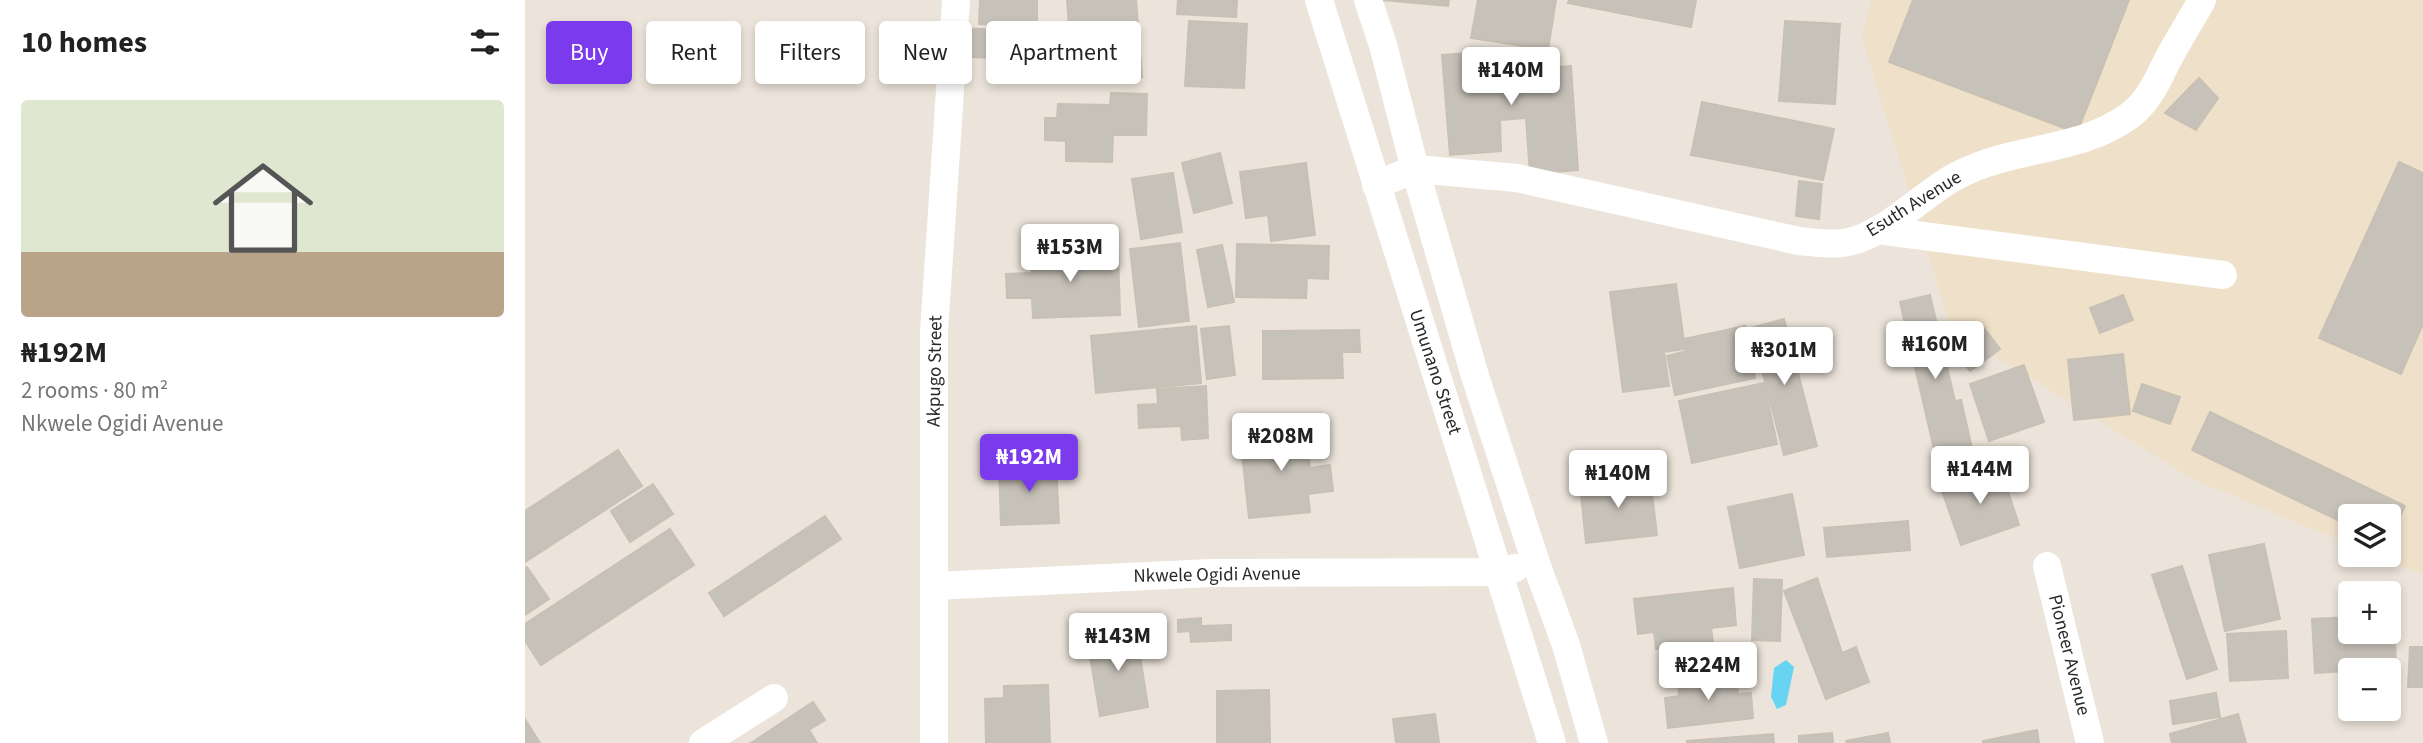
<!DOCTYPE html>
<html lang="en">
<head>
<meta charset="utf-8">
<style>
	:root { --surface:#fff; --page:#f2f2f2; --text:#222; --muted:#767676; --line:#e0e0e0; --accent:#7c3aed }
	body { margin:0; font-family:"Source Sans 3",sans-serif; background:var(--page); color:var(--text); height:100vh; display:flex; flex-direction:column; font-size:26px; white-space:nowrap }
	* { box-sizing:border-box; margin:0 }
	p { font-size:23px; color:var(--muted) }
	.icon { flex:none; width:38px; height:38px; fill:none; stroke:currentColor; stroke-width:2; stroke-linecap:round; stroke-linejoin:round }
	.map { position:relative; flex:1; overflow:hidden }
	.panel { display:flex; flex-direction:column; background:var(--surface); width:525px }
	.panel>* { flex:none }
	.guide { position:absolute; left:21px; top:21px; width:665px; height:63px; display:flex; gap:14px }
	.buttons { position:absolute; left:1813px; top:504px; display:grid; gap:14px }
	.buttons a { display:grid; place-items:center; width:63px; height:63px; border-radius:7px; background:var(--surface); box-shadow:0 4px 10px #0003; font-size:35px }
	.price { position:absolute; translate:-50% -60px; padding:0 16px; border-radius:7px; background:#fff; color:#222; font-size:23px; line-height:46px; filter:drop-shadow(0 2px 4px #0008) }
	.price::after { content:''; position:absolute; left:50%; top:42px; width:21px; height:16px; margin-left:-10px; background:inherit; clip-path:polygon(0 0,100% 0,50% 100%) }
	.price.selected { background:var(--accent); color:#fff }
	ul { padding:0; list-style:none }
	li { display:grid; align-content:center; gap:14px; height:371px; padding:0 21px }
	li+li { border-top:2px solid var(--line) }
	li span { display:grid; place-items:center; height:217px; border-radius:7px; color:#555 }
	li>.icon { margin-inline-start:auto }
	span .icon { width:126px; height:126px; fill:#fffc; stroke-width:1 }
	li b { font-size:30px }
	h2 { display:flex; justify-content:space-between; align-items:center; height:84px; padding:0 21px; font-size:30px }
	.chip { padding:0 24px; border-radius:7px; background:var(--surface); box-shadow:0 4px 10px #0003; font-size:24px; line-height:63px }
	.chip.selected { background:var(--accent); color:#fff }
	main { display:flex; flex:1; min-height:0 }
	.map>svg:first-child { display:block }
	.education { fill:#efe1c9 }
	.water { fill:#68d4f4 }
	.building { fill:#c7c2b9; stroke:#c8c0b4; stroke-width:2 }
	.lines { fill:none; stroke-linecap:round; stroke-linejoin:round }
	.minor { stroke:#fff; stroke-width:28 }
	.labels { text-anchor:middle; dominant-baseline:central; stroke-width:5; stroke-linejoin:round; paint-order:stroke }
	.street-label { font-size:19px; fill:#292929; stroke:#fff }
</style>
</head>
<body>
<main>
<section class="panel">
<h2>10 homes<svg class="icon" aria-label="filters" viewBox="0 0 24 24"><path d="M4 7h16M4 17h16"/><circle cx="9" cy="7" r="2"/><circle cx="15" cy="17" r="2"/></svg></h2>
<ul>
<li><span style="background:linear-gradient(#dfe7d0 70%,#b9a48a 0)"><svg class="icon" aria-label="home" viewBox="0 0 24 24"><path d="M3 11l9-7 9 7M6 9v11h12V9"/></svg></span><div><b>₦192M</b><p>2 rooms · 80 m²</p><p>Nkwele Ogidi Avenue</p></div></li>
</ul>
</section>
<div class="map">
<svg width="1898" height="743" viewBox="0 0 1898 743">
	<rect width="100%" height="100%" fill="#ece4da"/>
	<path class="education" d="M1346 0H1898V575L1849 555H1864V516H1825V545L1668 479 1426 329 1337 38Z"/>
	<path class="water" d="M1261 660 1269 667 1261 705 1252 709 1246 697 1249 668Z"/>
	<g class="building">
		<path d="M455 0H512V26L454 24Z"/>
		<path d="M542 0H611L617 77 548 83Z"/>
		<path d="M653 0H712L711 17 652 14Z"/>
		<path d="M857 0H924L923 6Z"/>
		<path d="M953 0H1031L1023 50 946 38Z"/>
		<path d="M1044 0H1171L1166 27 1043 3Z"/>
		<path d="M1388 0H1604L1552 133 1364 62Z"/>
		<path d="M664 21 722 24 719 88 660 86Z"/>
		<path d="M1260 21 1315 24 1310 104 1254 101Z"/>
		<path d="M432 28 524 32 522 72 464 69 465 58 431 56Z"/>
		<path d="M999 49 1000 69 1046 66 1053 170 1005 174 1001 118 975 120 976 151 925 155 917 55Z"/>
		<path d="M1674 78 1693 98 1671 130 1640 113Z"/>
		<path d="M586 93 622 94 621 135H588L587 162 541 161V141L520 140V118H532L533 104 585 105Z"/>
		<path d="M1177 102 1309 129 1298 180 1166 155Z"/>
		<path d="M695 153 707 203 669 213 657 163Z"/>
		<path d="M1874 162 1898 173V324L1876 374 1794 338Z"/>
		<path d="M781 163 790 235 746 241 743 215 721 218 715 172Z"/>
		<path d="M648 173 657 232 616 239 607 179Z"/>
		<path d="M1274 181 1297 184 1294 219 1271 216Z"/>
		<path d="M655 243 664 321 614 327 605 249Z"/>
		<path d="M712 244 804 246 803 279 782 278 781 298 711 297Z"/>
		<path d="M697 245 709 302 683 307 672 250Z"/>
		<path d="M593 249 595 315 508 318 507 298H482L481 274 507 273 506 251Z"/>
		<path d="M1151 284 1160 349 1139 352 1144 386 1098 392 1085 292Z"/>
		<path d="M1405 295 1430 401 1436 400 1448 453 1412 462 1375 302Z"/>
		<path d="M1598 295 1608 320 1575 333 1565 308Z"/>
		<path d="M1259 319 1292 446 1259 455 1226 328Z"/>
		<path d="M671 326 676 383 571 393 566 336Z"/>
		<path d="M704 326 710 375 682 379 676 329Z"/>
		<path d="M1220 326 1230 378 1150 395 1142 356 1162 351 1159 339Z"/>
		<path d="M1459 328 1475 349 1445 371 1429 350Z"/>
		<path d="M834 330 835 352H817L818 378 738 379V331Z"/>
		<path d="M1598 354 1605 414 1549 420 1543 360Z"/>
		<path d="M1499 365 1519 422 1464 441 1445 384Z"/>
		<path d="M1239 383 1252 444 1167 463 1154 401Z"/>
		<path d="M1617 384 1655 397 1645 424 1608 411Z"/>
		<path d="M681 386 683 438 657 440 656 426 614 428 613 405 633 404 632 389Z"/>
		<path d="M1685 412 1880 506 1864 540V516H1825V526L1667 450Z"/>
		<path d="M781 428 785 468 805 465 808 491 783 494 785 512 724 518 715 435Z"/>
		<path d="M93 450 117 486 0 562V511Z"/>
		<path d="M531 463 534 523 476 525 474 466Z"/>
		<path d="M1475 467 1494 525 1436 545 1416 488Z"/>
		<path d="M1125 477 1132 535 1061 543 1055 485Z"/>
		<path d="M128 484 148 514 105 542 86 511Z"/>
		<path d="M1267 494 1279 555 1215 568 1203 507Z"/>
		<path d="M300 516 316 539 199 616 184 593Z"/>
		<path d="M1383 521 1385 550 1302 557 1299 528Z"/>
		<path d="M145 529 169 565 16 665 0 641V624Z"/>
		<path d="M1739 544 1755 619 1700 631 1684 555Z"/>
		<path d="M1657 566 1692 669 1662 679 1627 575Z"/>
		<path d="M2 567 24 599 0 615V568Z"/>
		<path d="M1292 578 1317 653 1331 647 1344 682 1301 699 1259 591Z"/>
		<path d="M1229 579 1257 580 1255 641 1227 640Z"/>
		<path d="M1208 588 1211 625 1186 628 1188 643 1131 649 1129 632 1113 634 1109 599Z"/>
		<path d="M1864 614H1869L1871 668 1790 673 1787 619 1825 617V632H1864Z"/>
		<path d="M676 618V626L706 625V640L666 642 665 631 653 632V620Z"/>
		<path d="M611 630 623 707 575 716 562 638Z"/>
		<path d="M1761 631 1763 678 1705 681 1702 634Z"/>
		<path d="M1885 647H1898V687H1883Z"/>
		<path d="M1211 674 1213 694 1226 693 1228 718 1143 728 1140 698 1154 696 1153 681Z"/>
		<path d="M523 685 525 743H461L460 699 479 698V686Z"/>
		<path d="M744 690 745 743H692V691Z"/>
		<path d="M1691 693 1695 717 1648 724 1645 701Z"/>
		<path d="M288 702 300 720 284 730 292 743H226Z"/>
		<path d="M910 714 914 743H871L868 719Z"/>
		<path d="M1713 714 1721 743H1647L1645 734Z"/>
		<path d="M0 719 15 743H0Z"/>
		<path d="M1512 730 1514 743H1458V741Z"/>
		<path d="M1307 733 1308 743H1274V736Z"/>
		<path d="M1363 733 1365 743H1322L1321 741Z"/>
		<path d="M1248 734 1249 743H1162V741Z"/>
	</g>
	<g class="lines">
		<g class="minor">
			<path d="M794 0 1027 743"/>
			<path d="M843 0 858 45 890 169 950 376 1011 563 1041 645 1069 743"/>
			<path d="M851 185 890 169 992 178 1274 241C1293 243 1312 246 1331 240 1373 226 1403 187 1444 170 1495 147 1558 150 1604 116 1622 103 1631 84 1640 65 1651 43 1665 22 1677 0"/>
			<path d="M1352 230 1698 275"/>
			<path d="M1522 566 1565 743"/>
			<path d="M410 586 686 573 974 572 990 568"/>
			<path d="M178 743 249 698"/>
			<path d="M409 743V332L431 0"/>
		</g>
	</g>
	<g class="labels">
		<g class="street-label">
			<text transform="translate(1389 204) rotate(-32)">Esuth Avenue</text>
			<text transform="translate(410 371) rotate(-89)">Akpugo Street</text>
			<text transform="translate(910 372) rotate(72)">Umunano Street</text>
			<text transform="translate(692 575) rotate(-1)">Nkwele Ogidi Avenue</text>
			<text transform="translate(1544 655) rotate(76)">Pioneer Avenue</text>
		</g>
	</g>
</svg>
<div class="buttons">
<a><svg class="icon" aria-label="layers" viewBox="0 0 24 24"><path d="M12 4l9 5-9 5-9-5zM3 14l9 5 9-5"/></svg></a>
<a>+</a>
<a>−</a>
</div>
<b class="price" style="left:986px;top:107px">₦140M</b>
<b class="price" style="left:545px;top:284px">₦153M</b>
<b class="price" style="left:1410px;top:381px">₦160M</b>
<b class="price" style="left:1259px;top:387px">₦301M</b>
<b class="price" style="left:756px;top:473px">₦208M</b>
<b class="price selected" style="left:504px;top:494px">₦192M</b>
<b class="price" style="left:1455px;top:506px">₦144M</b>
<b class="price" style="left:1093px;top:510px">₦140M</b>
<b class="price" style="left:593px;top:673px">₦143M</b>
<b class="price" style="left:1183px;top:702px">₦224M</b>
<div class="guide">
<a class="chip selected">Buy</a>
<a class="chip">Rent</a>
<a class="chip">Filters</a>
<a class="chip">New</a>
<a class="chip">Apartment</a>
</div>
</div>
</main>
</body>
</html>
